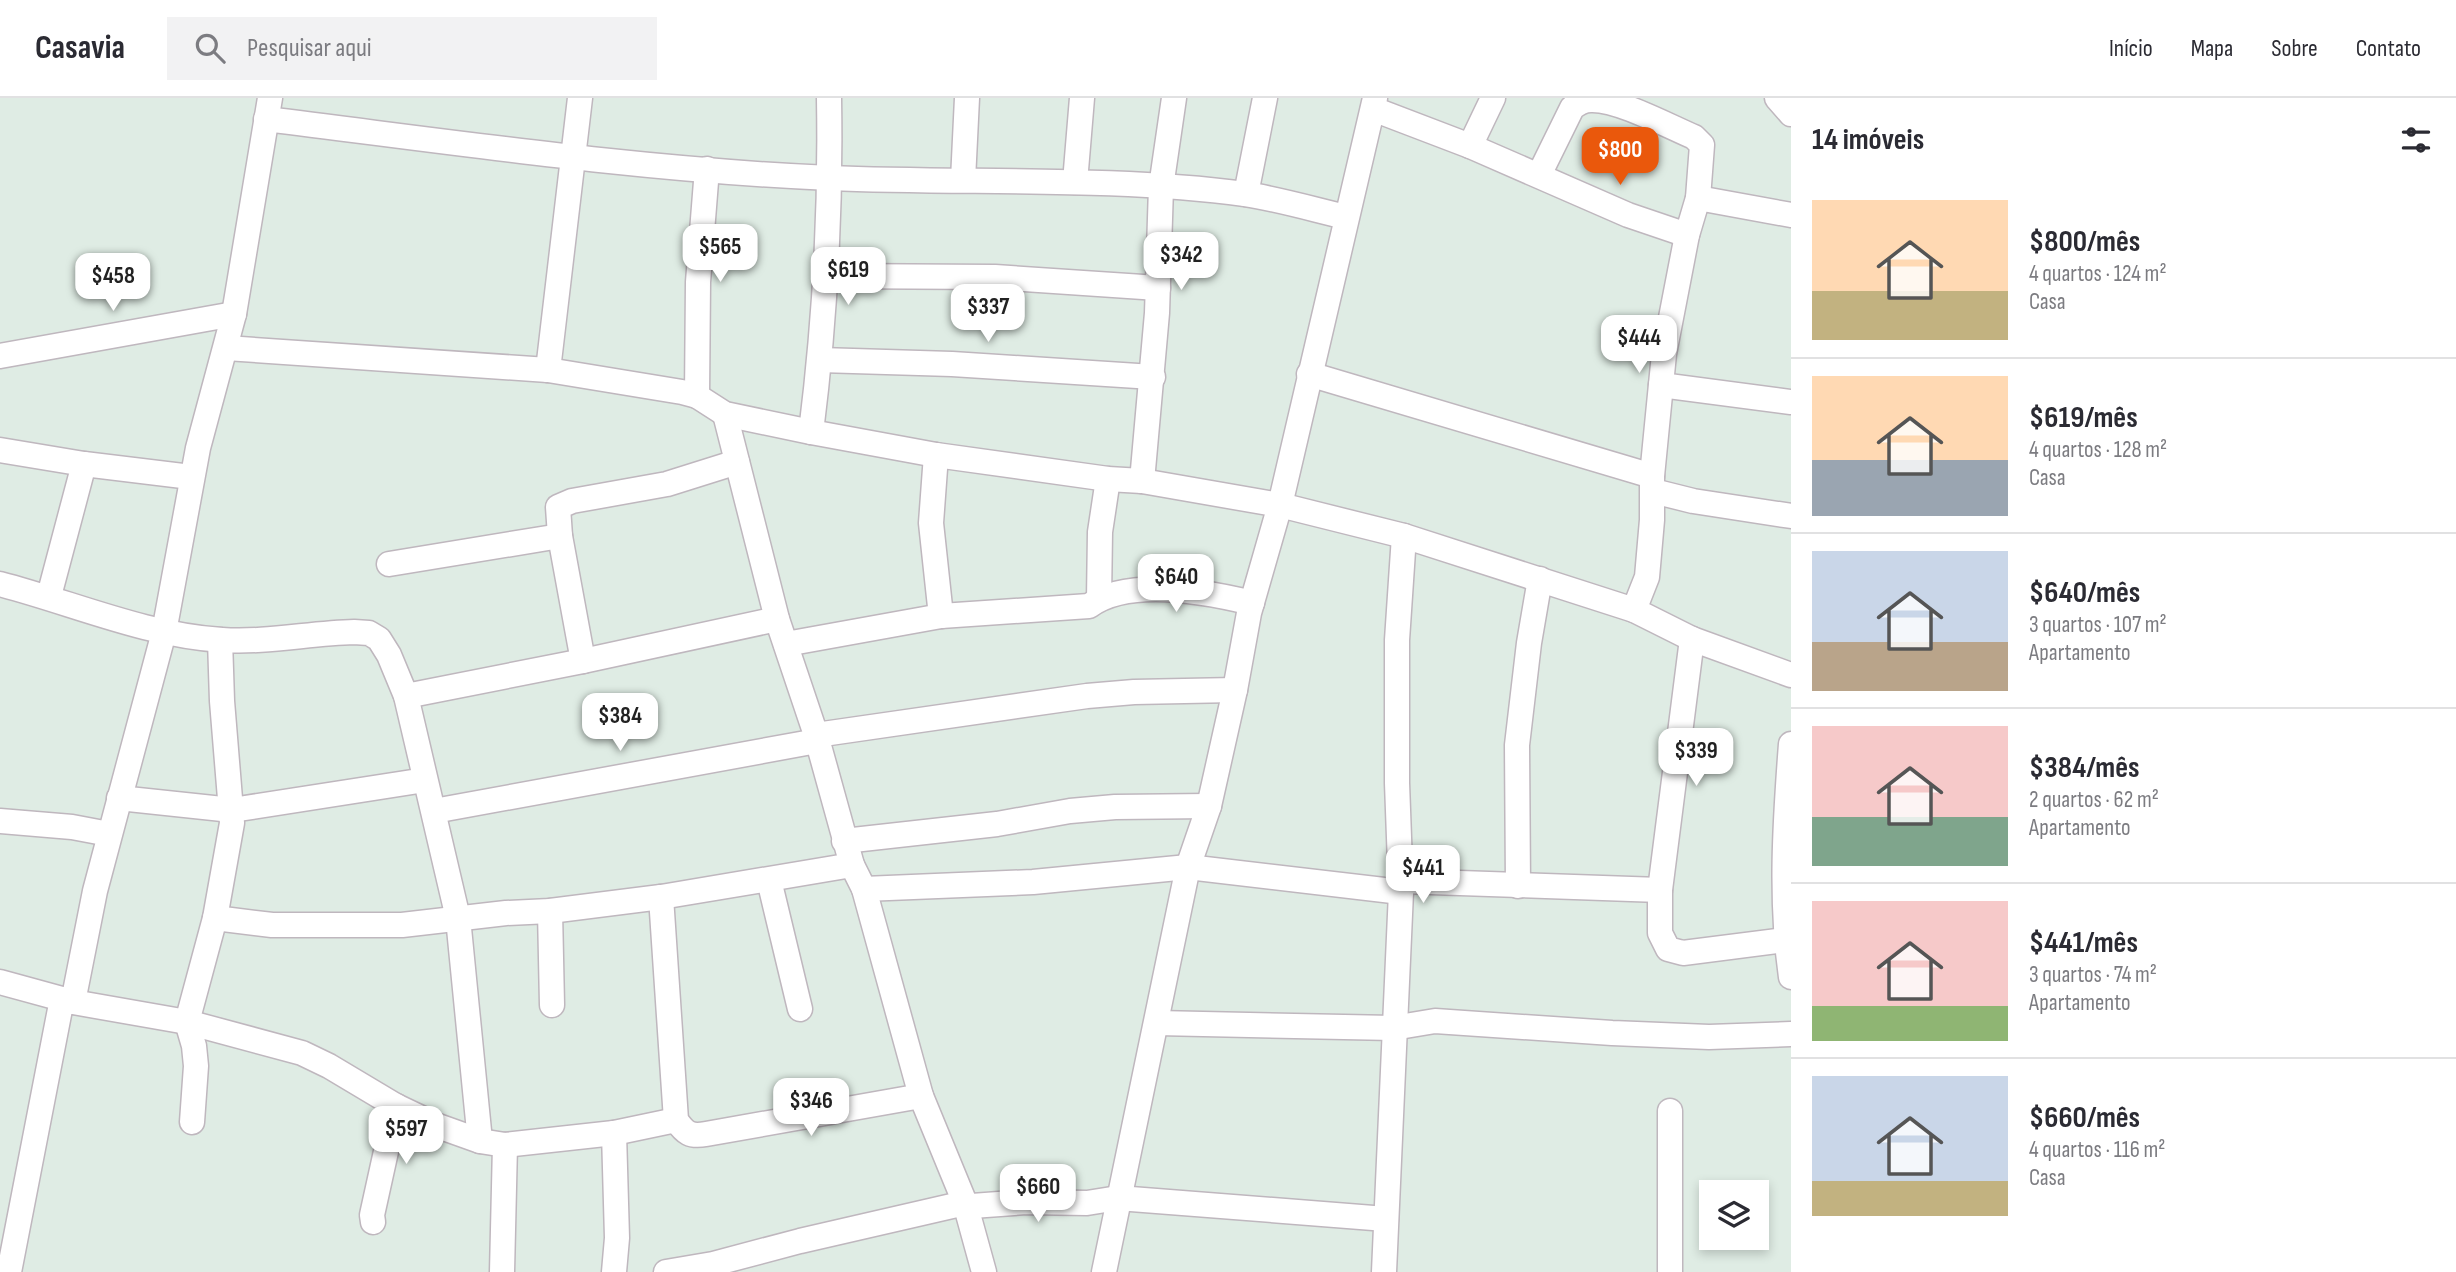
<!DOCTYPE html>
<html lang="pt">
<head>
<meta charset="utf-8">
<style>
	:root { --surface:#fff; --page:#f2f2f3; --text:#2b2b33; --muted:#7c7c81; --line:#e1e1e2; --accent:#ea580c }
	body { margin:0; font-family:"Sofia Sans Condensed",sans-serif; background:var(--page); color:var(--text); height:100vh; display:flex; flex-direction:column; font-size:26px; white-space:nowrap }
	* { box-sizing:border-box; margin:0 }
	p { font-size:23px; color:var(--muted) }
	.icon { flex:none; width:38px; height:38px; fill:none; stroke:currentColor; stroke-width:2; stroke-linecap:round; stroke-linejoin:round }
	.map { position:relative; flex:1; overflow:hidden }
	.side { display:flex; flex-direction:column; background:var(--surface); width:665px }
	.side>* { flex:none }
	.fabs { position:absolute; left:1699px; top:1082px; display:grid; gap:14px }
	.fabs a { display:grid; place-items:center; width:70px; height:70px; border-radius:0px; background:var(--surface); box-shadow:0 4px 10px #0003; font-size:35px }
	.price { position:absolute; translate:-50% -60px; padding:0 16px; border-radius:14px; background:#fff; color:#222; font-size:23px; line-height:46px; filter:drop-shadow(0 2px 4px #0008) }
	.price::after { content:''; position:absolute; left:50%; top:42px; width:21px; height:16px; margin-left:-10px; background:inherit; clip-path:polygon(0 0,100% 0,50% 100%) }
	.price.on { background:var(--accent); color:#fff }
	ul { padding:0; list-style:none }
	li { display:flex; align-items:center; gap:21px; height:175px; padding:0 21px }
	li+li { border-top:2px solid var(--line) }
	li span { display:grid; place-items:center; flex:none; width:196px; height:140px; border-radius:0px; color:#555 }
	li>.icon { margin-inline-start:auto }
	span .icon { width:84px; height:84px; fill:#fffc; stroke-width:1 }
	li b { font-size:30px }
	h2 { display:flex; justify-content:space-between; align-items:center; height:84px; padding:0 21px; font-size:30px }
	header { display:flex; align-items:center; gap:42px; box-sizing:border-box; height:98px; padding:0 35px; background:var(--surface); border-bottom:2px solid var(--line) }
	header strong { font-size:33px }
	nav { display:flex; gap:38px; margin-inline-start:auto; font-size:24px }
	.search { width:490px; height:63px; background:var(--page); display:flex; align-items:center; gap:18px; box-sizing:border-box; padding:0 24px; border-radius:0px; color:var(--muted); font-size:26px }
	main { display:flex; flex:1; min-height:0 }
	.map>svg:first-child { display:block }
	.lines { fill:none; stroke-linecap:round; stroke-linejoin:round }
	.minor-casing { stroke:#bfb7be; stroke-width:27 }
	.minor { stroke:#fff; stroke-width:24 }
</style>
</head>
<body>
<header>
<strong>Casavia</strong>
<div class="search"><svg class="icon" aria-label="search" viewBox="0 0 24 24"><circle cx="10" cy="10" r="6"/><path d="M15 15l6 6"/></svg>Pesquisar aqui</div>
<nav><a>Início</a><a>Mapa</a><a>Sobre</a><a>Contato</a></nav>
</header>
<main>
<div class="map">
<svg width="1791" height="1174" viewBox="0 0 1791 1174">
	<rect width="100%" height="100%" fill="#dfece4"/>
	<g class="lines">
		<g class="minor-casing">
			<g id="minor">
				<path d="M1777 0 1791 16"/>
				<path d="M1373 11 1470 48 1628 117 1687 137"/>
				<path d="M266 21C453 44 641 72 830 80 968 86 1107 78 1245 96 1278 101 1312 111 1346 119"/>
				<path d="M1470 48 1493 0"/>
				<path d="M1539 77 1572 10C1578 5 1583 2 1591 2 1618 1 1668 28 1694 39L1702 47 1698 100 1687 137 1664 256 1652 378V422L1647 479 1634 512"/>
				<path d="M963 82 967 0"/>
				<path d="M1075 84 1082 0"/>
				<path d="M1246 96 1265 0"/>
				<path d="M1698 100 1791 117"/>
				<path d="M827 178 995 179 1158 190"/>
				<path d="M226 250 548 272 682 294 697 298 725 316 811 334 936 357 1108 381 1142 383 1280 407 1404 438 1634 512 1692 541 1791 577"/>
				<path d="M0 258 234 216"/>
				<path d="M820 262 952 266 1153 279"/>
				<path d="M548 272 580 0"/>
				<path d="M1309 276 1652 378"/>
				<path d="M1661 287 1791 304"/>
				<path d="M697 298 698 184 707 71"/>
				<path d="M725 316 777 521 816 637 852 767 864 791 921 998 965 1105 984 1174"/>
				<path d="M811 334C825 223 831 112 829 0"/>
				<path d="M0 352 84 366 191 379"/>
				<path d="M936 357 931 425 941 518"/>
				<path d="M1142 383 1157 215 1161 89 1174 0"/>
				<path d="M1653 393 1693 403 1791 418"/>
				<path d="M389 466 560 438"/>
				<path d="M0 486C73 505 145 537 222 542 266 545 310 535 354 534L369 535 379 541 389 557 406 598 458 820 480 1043"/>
				<path d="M49 498 84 366"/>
				<path d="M1099 501 1100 434 1108 381"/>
				<path d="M1692 541 1660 792V835L1668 851 1683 855 1785 842"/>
				<path d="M786 546 941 518 1089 508C1129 479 1207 494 1252 505"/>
				<path d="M583 563 560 438 558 409 572 403 667 386 737 364"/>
				<path d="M406 598 583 563 777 521"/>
				<path d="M816 637 1087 598 1134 594 1235 592"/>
				<path d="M1791 646C1785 724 1780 802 1791 879"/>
				<path d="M119 700 232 712 425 682"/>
				<path d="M434 713 817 643"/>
				<path d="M0 723 72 729 109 736"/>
				<path d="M844 743 997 726 1070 713 1115 709 1209 708"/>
				<path d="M769 782 800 911"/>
				<path d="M1401 783 1660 792"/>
				<path d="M1518 788 1517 647 1529 545 1540 481"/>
				<path d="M864 791 1033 784 1188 769 1401 794"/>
				<path d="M661 799 676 1022C685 1035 690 1039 706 1036L921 998"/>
				<path d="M550 813 552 907"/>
				<path d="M215 820 272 827H402L506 815 550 813 661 799 852 767"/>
				<path d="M0 884 73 904 187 924 302 955 329 968 396 1008 438 1028 480 1043 505 1047 614 1035 676 1022"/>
				<path d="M73 904 95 793 164 534 198 350 234 216 270 0"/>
				<path d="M1157 925 1393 930 1435 923 1612 935 1709 939 1791 936"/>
				<path d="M192 1024 196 968 194 948 187 924 215 820 232 725 222 603 220 542"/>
				<path d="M614 1035 617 1140 614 1174"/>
				<path d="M373 1124 372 1117 396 1008"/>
				<path d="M9 1174 62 901"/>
				<path d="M502 1174 505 1047"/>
				<path d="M666 1174 713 1166 800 1143 965 1105 972 1108 1026 1104 1087 1105 1118 1100 1386 1121"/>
				<path d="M1104 1174 1188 769 1209 708 1235 592 1249 515 1280 407 1375 0"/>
				<path d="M1384 1174 1401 794 1397 685V542L1404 438"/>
				<path d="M1670 1174V1013"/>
			</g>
		</g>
		<use href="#minor" class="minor"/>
	</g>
</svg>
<div class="fabs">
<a><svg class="icon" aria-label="layers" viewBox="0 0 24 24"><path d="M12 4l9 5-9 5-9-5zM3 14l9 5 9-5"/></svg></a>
</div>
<b class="price on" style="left:1620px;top:89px">$800</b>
<b class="price" style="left:720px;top:186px">$565</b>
<b class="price" style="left:1181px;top:194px">$342</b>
<b class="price" style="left:848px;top:209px">$619</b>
<b class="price" style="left:113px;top:215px">$458</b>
<b class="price" style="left:988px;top:246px">$337</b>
<b class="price" style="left:1639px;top:277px">$444</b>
<b class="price" style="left:1176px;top:516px">$640</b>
<b class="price" style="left:620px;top:655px">$384</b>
<b class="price" style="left:1696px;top:690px">$339</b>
<b class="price" style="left:1423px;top:807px">$441</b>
<b class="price" style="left:811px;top:1040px">$346</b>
<b class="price" style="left:406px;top:1068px">$597</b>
<b class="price" style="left:1038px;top:1126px">$660</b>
</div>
<section class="side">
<h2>14 imóveis<svg class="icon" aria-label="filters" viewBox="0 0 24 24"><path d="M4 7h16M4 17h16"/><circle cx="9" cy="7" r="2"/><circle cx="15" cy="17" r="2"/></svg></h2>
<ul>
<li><span style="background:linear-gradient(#ffd9b3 65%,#c2b280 0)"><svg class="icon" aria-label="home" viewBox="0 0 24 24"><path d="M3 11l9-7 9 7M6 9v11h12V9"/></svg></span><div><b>$800/mês</b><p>4 quartos · 124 m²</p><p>Casa</p></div></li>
<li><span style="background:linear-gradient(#ffd9b3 60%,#9aa5b1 0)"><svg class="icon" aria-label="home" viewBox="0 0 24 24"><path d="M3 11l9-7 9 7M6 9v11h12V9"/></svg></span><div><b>$619/mês</b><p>4 quartos · 128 m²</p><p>Casa</p></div></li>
<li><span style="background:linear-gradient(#c9d6e8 65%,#b9a48a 0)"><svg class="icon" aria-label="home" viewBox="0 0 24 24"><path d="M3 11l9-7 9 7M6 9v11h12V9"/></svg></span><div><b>$640/mês</b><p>3 quartos · 107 m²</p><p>Apartamento</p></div></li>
<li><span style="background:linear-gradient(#f6c9c9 65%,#7fa58c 0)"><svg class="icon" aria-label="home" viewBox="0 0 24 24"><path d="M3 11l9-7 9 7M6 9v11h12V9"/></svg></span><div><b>$384/mês</b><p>2 quartos · 62 m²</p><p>Apartamento</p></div></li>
<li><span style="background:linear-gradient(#f6c9c9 75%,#8fb573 0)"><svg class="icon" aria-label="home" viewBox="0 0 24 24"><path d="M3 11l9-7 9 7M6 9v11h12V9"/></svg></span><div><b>$441/mês</b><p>3 quartos · 74 m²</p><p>Apartamento</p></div></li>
<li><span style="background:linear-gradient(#c9d6e8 75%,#c2b280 0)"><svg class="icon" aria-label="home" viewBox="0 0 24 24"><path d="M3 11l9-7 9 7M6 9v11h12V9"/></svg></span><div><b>$660/mês</b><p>4 quartos · 116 m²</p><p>Casa</p></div></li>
</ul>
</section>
</main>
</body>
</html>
